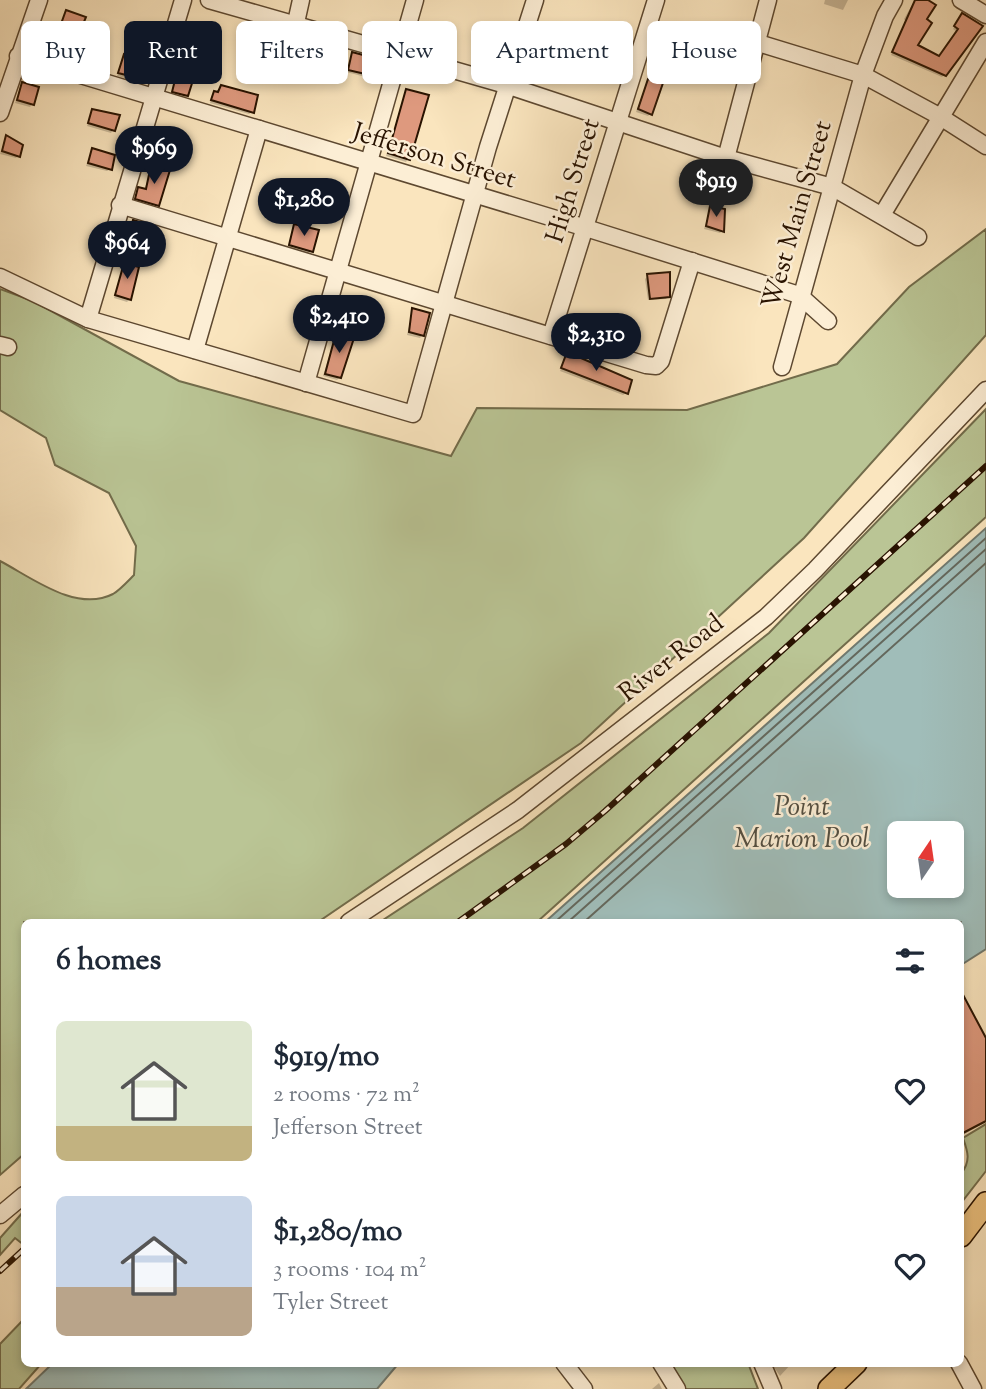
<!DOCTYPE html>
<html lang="en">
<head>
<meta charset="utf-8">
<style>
	:root { --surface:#fff; --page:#f6f6f7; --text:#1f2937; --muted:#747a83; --accent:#111827 }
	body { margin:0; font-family:"Sorts Mill Goudy",serif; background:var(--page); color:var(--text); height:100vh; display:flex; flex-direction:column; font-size:26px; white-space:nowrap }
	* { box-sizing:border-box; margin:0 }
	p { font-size:23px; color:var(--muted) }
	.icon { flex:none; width:38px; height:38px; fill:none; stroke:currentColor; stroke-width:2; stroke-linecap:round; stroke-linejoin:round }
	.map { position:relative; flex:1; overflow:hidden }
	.details { position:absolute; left:21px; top:919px; width:943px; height:448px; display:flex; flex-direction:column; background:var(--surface); border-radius:10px; box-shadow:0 4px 10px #0003 }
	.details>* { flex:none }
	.banner { position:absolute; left:21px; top:21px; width:945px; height:63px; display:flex; gap:14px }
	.needle { width:46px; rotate:13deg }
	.controls { position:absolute; left:887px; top:821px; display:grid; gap:14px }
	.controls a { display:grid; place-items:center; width:77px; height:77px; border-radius:10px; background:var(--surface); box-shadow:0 4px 10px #0003; font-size:35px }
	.price { position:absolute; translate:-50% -60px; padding:0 16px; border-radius:24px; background:var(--accent); color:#fff; font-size:23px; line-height:46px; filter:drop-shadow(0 2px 4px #0008) }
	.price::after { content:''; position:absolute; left:50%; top:42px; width:21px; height:16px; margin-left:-10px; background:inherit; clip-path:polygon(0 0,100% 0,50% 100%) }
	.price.on { background:#222; color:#fff }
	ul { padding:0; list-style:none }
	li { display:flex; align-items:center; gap:21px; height:175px; padding:0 35px }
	li span { display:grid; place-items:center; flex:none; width:196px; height:140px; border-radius:10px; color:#555 }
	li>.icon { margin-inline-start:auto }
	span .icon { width:84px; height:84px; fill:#fffc; stroke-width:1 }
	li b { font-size:30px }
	h2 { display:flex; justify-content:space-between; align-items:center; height:84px; padding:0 35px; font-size:30px }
	.chip { padding:0 24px; border-radius:10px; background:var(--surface); box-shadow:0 4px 10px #0003; font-size:24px; line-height:63px }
	.chip.on { background:var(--accent); color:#fff }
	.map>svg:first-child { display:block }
	.green { fill:#bac595; stroke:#726c4b; stroke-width:2 }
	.water { fill:#a0bdb9; stroke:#70796f; stroke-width:2; fill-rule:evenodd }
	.shadow { fill:#0003 }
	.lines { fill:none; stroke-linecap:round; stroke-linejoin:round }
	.shore { stroke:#64685d; stroke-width:2 }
	.building { fill:#de997e; stroke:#291301; stroke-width:2 }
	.minor-casing { stroke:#5d4830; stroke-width:19 }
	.major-casing { stroke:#291301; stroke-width:24 }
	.minor { stroke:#fceed5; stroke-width:16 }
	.major { stroke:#edc27f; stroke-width:21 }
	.rail-casing { stroke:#291301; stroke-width:6 }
	.rail { stroke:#fceed5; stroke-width:3.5; stroke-dasharray:10; stroke-linecap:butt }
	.labels { text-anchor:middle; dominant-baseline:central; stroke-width:5; stroke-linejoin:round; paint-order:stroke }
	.street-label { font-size:26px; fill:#291301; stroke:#fceed5 }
	.water-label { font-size:28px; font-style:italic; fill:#534e41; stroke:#fceed5 }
</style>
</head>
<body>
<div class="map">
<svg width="986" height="1389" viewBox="0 0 986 1389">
	<rect width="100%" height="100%" fill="#fae5be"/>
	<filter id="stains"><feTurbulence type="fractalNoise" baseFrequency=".00286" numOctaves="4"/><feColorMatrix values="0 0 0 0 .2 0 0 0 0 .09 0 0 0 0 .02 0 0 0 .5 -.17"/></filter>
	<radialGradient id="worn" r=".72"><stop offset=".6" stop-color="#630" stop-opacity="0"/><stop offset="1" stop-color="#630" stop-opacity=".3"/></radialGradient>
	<g class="green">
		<path d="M986 229V335L804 538 581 743 318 922H24V1154L0 1175V561C31 577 76 613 113 594 120 590 128 581 134 575L136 546 109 493 55 465 46 438 0 410V289L33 301 179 381 451 456 477 408 687 410 837 364 909 287Z"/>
		<path d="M986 409V517L537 922H380L523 828 769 633Z"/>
		<path d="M986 1124V1171L961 1203V1174C971 1161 968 1152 963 1138Z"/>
		<path d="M24 1211V1245L15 1238 0 1255V1238Z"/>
		<path d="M24 1319V1363H42L19 1389H0V1344Z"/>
		<path d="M661 1363H748L758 1389H677Z"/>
	</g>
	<g class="water">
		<path d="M986 528V949L961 965V922H545ZM900 833H952V886H900Z"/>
		<path d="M53 1363H399L377 1389H26Z"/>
	</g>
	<g class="shadow">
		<path d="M825 0H848L843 10 824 4Z"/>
		<path d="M919 0H924L925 20 915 45 939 58 957 32 953 29 963 15 944 75 942 77 891 55 906 22 904 19 912 5Z"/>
		<path d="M66 12 69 55 66 58 50 51Z"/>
		<path d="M352 54 372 75 370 78 346 72Z"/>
		<path d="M125 56 136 77 133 80 117 76Z"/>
		<path d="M177 74 187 95 184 98 171 94Z"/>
		<path d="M648 80 650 114 648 116 636 112Z"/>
		<path d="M23 84 32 104 30 107 15 103Z"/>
		<path d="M221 87 252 112 249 114 210 103 212 95Z"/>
		<path d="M407 91 408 159 406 162 386 156Z"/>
		<path d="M93 111 113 130 111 133 87 126Z"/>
		<path d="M6 137 18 156 16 158 0 154Z"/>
		<path d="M93 150 110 169 107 171 86 166Z"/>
		<path d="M152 167 157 205 154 207 133 201 139 189 144 190Z"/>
		<path d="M711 208 722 231 720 233 704 229Z"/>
		<path d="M134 222 145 243 142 245 126 240Z"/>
		<path d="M295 226 317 231 309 254 288 248Z"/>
		<path d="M124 265 130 299 127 302 114 298Z"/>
		<path d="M648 276 668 296 666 299 648 300 645 279Z"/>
		<path d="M413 310 422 335 420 338 407 335Z"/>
		<path d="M336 334 340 377 337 380 323 376Z"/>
		<path d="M567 354 599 369 626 393 623 395 560 371Z"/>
		<path d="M966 1004 986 1042V1122L961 1136V1007Z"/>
		<path d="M771 1363H792L780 1376Z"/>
		<path d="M659 1383 662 1389H652Z"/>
	</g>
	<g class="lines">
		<g class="shore">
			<path d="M555 922 986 538"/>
			<path d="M568 922 986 549"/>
			<path d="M584 922 986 563"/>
		</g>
	</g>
	<g class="building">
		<path d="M915 0H928L936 5 927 19 932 23 918 45 939 56 958 29 954 26 962 13 983 26 946 76 892 52Z"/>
		<path d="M66 10 86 17 70 56 52 49Z"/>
		<path d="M352 52 378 59 374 76 348 70Z"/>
		<path d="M124 54 138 57 136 62 141 64 138 78 118 73Z"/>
		<path d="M177 72 194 77 188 96 172 92Z"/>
		<path d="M648 79 663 83 652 115 638 109Z"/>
		<path d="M22 82 39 87 34 105 17 100Z"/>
		<path d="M221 85 258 95 254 113 211 100 214 91 218 92Z"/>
		<path d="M406 89 429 95 410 160 388 153Z"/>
		<path d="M92 109 120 115 115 131 88 123Z"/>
		<path d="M6 135 23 145 20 157 2 151Z"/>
		<path d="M92 148 115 155 112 170 88 163Z"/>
		<path d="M151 165 170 170 159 206 135 199 138 187 146 189Z"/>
		<path d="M710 206 725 209 724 232 706 226Z"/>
		<path d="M133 220 150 225 146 244 128 237Z"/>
		<path d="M294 224 319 230 313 252 289 245Z"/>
		<path d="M124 263 139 267 131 300 115 295Z"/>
		<path d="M670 272V297L650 299 647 274Z"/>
		<path d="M412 308 430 313 424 336 409 332Z"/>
		<path d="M336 333 354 338 341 378 325 374Z"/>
		<path d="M567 352 632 380 628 394 561 368Z"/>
		<path d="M961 991 986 1038V1121L961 1134Z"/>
	</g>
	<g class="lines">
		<g class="minor-casing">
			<g id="minor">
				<path d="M209 0 506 85 726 158 832 187 918 237"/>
				<path d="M961 0 986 15"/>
				<path d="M295 27 301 0"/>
				<path d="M755 42 863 75 939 116 986 146"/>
				<path d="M18 56 586 228 799 295 828 321"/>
				<path d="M0 113 39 0"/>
				<path d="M726 158 768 0"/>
				<path d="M120 205 646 365 656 366 661 361 692 261"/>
				<path d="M882 215 986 42"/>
				<path d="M0 277 88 319 413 414 488 147 535 0"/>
				<path d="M88 319 183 0"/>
				<path d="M551 336 656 0"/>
				<path d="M0 345 8 347"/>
				<path d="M195 350 259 129"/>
				<path d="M782 367 863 75 885 16 894 0"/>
				<path d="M306 383 415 0"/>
				<path d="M349 922 518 810 766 617 815 570 986 390"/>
				<path d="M0 1215 24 1195"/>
				<path d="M564 1363 584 1389"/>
				<path d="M661 1363 677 1389"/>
				<path d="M762 1363 773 1389"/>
				<path d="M959 1363 973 1389"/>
			</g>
		</g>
		<g class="major-casing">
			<g id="major">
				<path d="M961 1236 986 1203"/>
				<path d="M829 1389 856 1363"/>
			</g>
		</g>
		<use href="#minor" class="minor"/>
		<use href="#major" class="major"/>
		<g class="rail-casing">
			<g id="rail">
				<path d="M458 922 566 844 605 811 986 466"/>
				<path d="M0 1271 24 1249"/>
			</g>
		</g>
		<use href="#rail" class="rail"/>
	</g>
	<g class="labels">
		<g class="street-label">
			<text transform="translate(434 157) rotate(17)">Jefferson Street</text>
			<text transform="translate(574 181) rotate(-73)">High Street</text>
			<text transform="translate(798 215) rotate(-74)">West Main Street</text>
			<text transform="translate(672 659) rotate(-38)">River Road</text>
		</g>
		<g class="water-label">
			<text x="802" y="808">Point<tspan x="802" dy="32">Marion Pool</tspan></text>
		</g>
	</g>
	<rect width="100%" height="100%" filter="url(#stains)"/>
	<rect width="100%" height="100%" fill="url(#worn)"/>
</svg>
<div class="controls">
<a><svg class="needle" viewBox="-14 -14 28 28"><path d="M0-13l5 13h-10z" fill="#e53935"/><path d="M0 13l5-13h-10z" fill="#747a83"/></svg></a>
</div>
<b class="price" style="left:154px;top:186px">$969</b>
<b class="price on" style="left:716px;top:219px">$919</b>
<b class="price" style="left:304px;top:238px">$1,280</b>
<b class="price" style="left:127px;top:281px">$964</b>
<b class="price" style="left:339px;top:355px">$2,410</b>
<b class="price" style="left:596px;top:373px">$2,310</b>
<div class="banner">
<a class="chip">Buy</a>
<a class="chip on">Rent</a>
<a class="chip">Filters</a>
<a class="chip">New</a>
<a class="chip">Apartment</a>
<a class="chip">House</a>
</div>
<section class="details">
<h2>6 homes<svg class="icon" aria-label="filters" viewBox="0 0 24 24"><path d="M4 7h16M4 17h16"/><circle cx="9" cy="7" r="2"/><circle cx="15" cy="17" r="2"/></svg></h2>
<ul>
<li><span style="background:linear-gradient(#dfe7d0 75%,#c2b280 0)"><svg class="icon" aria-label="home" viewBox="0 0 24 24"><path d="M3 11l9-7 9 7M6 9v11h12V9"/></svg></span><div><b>$919/mo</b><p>2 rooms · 72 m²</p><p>Jefferson Street</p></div><svg class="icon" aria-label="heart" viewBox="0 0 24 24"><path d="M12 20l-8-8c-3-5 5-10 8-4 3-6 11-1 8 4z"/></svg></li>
<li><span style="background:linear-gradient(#c9d6e8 65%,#b9a48a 0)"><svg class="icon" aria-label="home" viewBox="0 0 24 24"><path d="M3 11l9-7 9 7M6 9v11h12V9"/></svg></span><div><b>$1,280/mo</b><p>3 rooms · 104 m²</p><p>Tyler Street</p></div><svg class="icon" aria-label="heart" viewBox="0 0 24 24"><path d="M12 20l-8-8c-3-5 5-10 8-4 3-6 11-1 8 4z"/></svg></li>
</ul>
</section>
</div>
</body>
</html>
